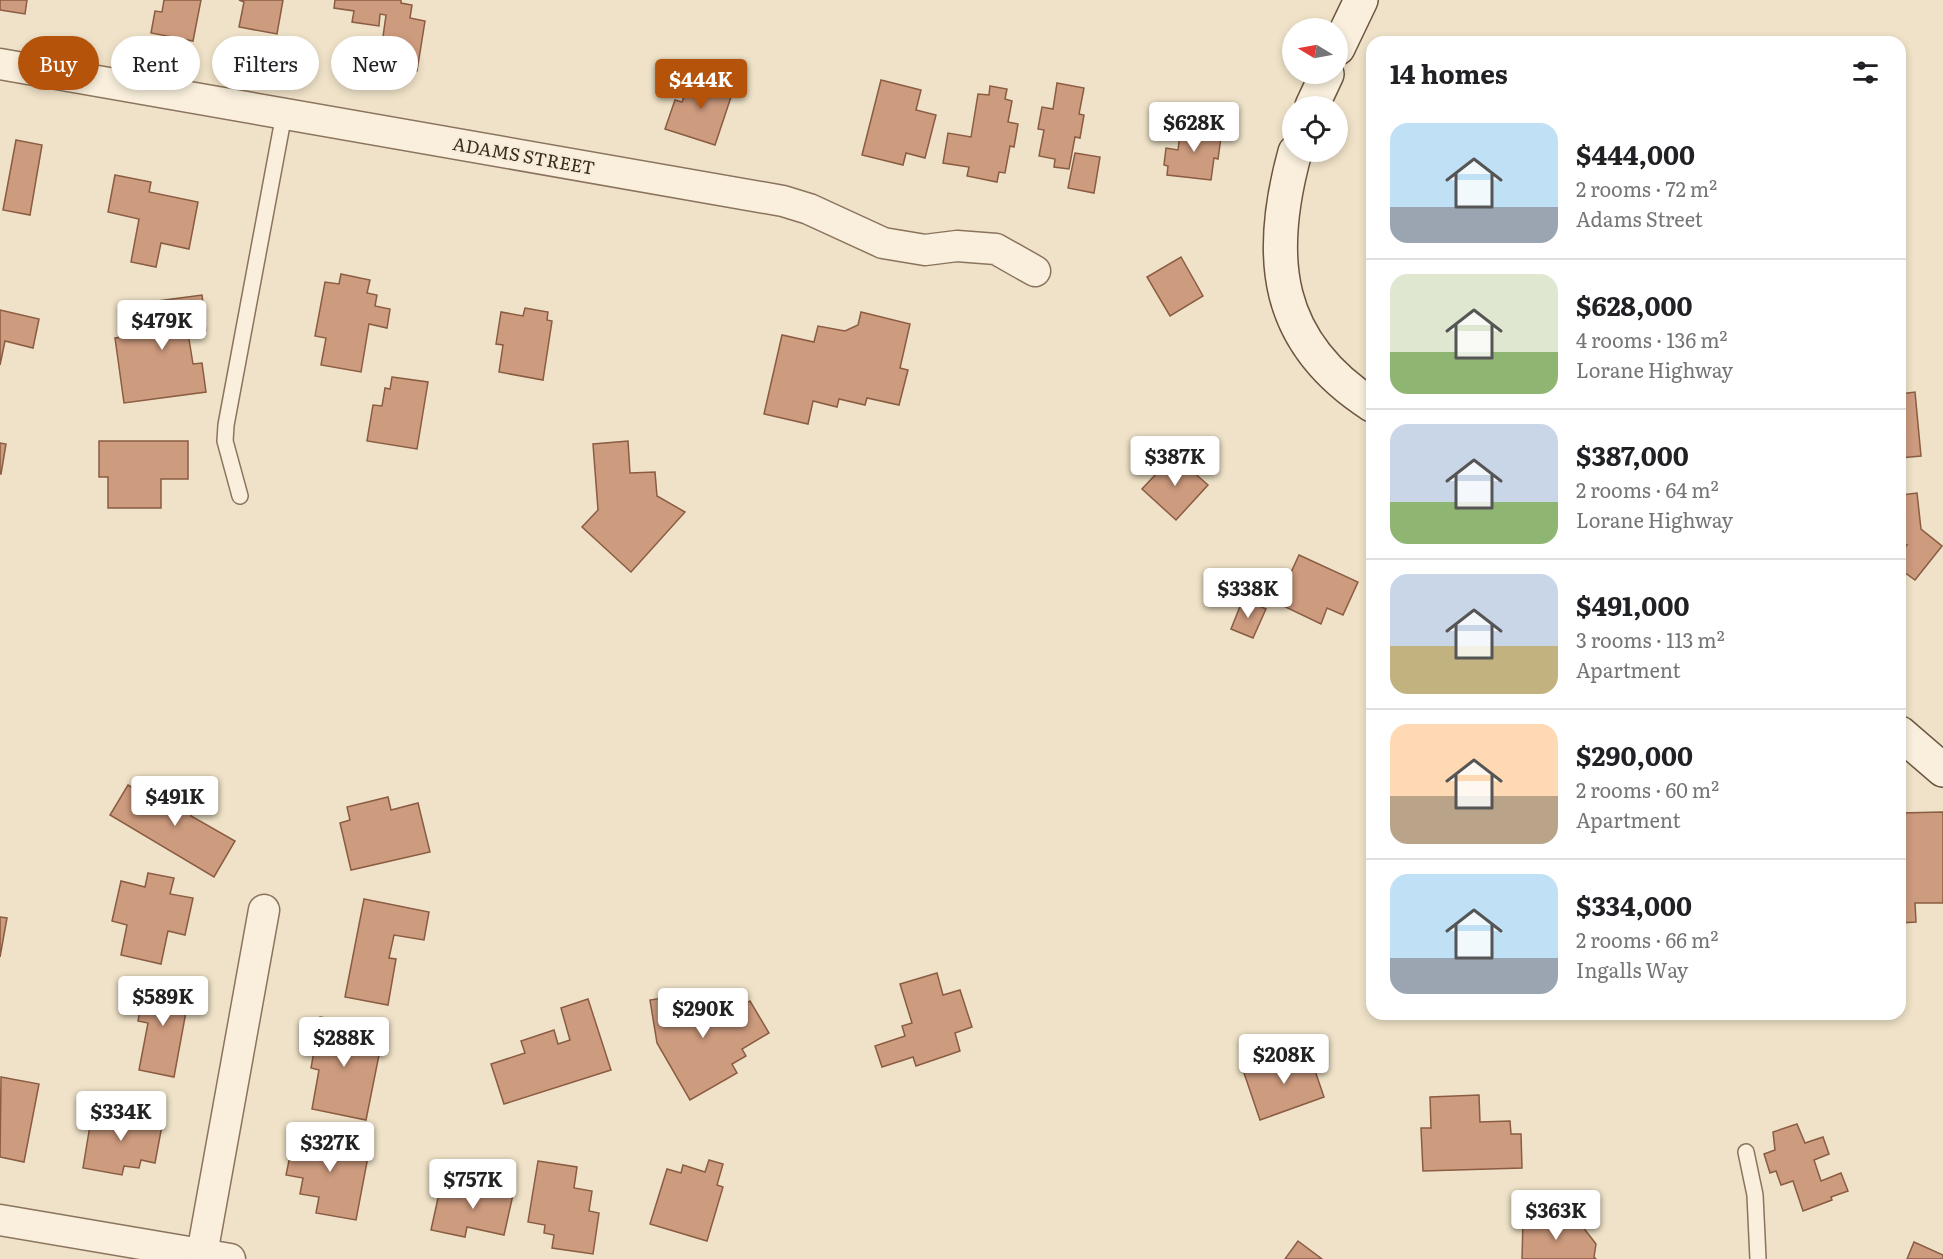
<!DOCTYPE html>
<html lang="en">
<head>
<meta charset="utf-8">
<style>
	:root { --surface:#fff; --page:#f2f2f2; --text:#202124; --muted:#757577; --line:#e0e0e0; --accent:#b45309 }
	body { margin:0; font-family:Literata,serif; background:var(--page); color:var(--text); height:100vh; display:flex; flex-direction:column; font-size:22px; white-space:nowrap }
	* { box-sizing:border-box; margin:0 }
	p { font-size:20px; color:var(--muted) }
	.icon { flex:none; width:33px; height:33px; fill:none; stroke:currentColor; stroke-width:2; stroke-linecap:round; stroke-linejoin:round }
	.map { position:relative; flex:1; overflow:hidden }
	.drawer { position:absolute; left:1366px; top:36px; width:540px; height:984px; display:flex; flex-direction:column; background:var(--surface); border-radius:18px; box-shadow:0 3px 9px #0003 }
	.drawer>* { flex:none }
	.banner { position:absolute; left:18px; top:36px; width:570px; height:54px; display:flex; gap:12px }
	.needle { width:39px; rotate:280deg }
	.fabs { position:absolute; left:1282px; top:18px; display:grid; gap:12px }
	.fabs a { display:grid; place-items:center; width:66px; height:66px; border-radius:50%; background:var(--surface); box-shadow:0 3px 9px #0003; font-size:30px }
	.price { position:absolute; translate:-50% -51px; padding:0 14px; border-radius:6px; background:#fff; color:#222; font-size:20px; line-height:39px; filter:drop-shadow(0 2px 3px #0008) }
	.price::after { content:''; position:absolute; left:50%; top:36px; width:18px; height:14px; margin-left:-9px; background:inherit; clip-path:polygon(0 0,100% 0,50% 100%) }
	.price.active { background:var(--accent); color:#fff }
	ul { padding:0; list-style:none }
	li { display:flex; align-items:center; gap:18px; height:150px; padding:0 24px }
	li+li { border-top:2px solid var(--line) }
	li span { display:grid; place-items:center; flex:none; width:168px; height:120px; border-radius:18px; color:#555 }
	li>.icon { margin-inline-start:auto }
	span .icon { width:72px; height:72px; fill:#fffc; stroke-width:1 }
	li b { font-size:26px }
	h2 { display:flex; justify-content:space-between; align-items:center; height:72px; padding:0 24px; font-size:26px }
	.pill { padding:0 21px; border-radius:27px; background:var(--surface); box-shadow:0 3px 9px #0003; font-size:21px; line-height:54px }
	.pill.active { background:var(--accent); color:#fff }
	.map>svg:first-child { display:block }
	.building { fill:#cd9b7e; stroke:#8a5c42; stroke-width:1.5 }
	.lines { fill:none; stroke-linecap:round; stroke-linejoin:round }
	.lane-casing { stroke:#8b735d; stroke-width:18 }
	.street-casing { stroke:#8b735d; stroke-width:33 }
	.secondary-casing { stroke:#6d5540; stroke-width:36 }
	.lane { stroke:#f9efdc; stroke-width:15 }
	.street { stroke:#f9efdc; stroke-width:30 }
	.secondary { stroke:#f9efdc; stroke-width:33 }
	.labels { text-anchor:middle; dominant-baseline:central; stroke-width:4.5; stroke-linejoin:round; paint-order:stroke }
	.street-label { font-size:18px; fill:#3b2c20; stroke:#f6ecd8 }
</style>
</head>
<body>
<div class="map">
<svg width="1943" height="1259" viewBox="0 0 1943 1259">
	<rect width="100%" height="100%" fill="#efe2c8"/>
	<g class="building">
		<path d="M0 0H27L25 14 0 10Z"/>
		<path d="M164 0H201L193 41 151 33 155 11 162 12Z"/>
		<path d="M283 0 277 34 239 27 244 2 239 0Z"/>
		<path d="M335 0H401V3L412 5 410 18 425 21 417 71 379 65 386 15 380 14 379 26 352 22 354 11 334 8Z"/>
		<path d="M692 74 734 88 715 145 665 129 675 100 682 102Z"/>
		<path d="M881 80 921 90 916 110 936 115 925 158 906 153 903 165 862 155Z"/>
		<path d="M1057 83 1084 88 1079 114 1084 115 1080 138 1075 137 1069 169 1054 167 1055 159 1039 156 1044 130 1038 129 1042 107 1053 109Z"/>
		<path d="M990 86 1007 89 1005 99 1012 101 1008 122 1018 124 1014 147 1010 146 1005 173 999 172 997 182 967 176 969 167 943 163 948 133 971 137 978 94 989 95Z"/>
		<path d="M1181 126 1222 130 1218 159 1214 158 1211 180 1167 175 1168 166 1164 165 1166 148 1178 150Z"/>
		<path d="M16 140 42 145 30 215 3 210Z"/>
		<path d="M1075 153 1100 157 1094 193 1068 188Z"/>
		<path d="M115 175 151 182 149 192 198 202 189 249 161 243 156 267 131 262 139 219 108 212Z"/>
		<path d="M1181 257 1203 296 1170 316 1147 277Z"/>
		<path d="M341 274 370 280 367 293 377 295 375 306 390 309 387 328 369 324 361 372 321 365 326 338 315 336 325 282 339 284Z"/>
		<path d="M202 295 206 331 188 333 193 364 202 363 206 392 124 403 115 338 139 335 135 304Z"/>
		<path d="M525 308 548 312 547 320 552 321 543 380 499 372 503 345 496 344 501 312 523 316Z"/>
		<path d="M0 310 39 319 33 348 5 341 0 365Z"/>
		<path d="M861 312 910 324 900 368 908 370 899 405 867 398 865 405 839 399 837 407 813 401 808 424 764 414 782 335 814 342 818 326 845 331 858 325Z"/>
		<path d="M392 377 428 382 417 449 367 441 373 405 382 406 385 388 390 389Z"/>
		<path d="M1915 392 1921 456 1900 458V394Z"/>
		<path d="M99 441H188V479H161V508H108V477H99Z"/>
		<path d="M628 441 630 473 655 472 657 496 685 512 631 572 582 527 598 510 593 444Z"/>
		<path d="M0 443 6 444 1 474H0Z"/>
		<path d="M1174 455 1208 485 1176 520 1142 489Z"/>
		<path d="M1900 492 1901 495 1917 493 1921 529 1942 546 1915 580 1900 569V553L1907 545H1900Z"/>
		<path d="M1299 555 1358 582 1343 615 1327 608 1321 624 1277 603Z"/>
		<path d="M1243 599 1266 609 1253 638 1231 629Z"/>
		<path d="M128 785 160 805 171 786 199 802 191 816 235 841 214 877 110 815Z"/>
		<path d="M388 797 391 810 418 803 430 852 351 870 340 823 350 820 347 807Z"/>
		<path d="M1943 812V903H1915L1916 922 1900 923V813Z"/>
		<path d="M148 873 174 878 170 894 193 898 185 935 168 931 161 964 121 955 127 925 112 921 121 881 145 887Z"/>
		<path d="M364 899 429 912 424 940 394 935 389 958 396 959 388 1005 345 997Z"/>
		<path d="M0 917 7 918 0 957Z"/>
		<path d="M937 973 943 995 960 990 972 1027 955 1033 960 1051 916 1066 913 1057 882 1067 875 1046 905 1036 902 1026 912 1023 900 984Z"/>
		<path d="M145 982 190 990 174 1077 139 1070 148 1023 138 1021Z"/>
		<path d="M707 991 710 1010 716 1021 750 1001 769 1033 742 1049 746 1056 732 1064 737 1073 690 1100 657 1043 650 1000Z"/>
		<path d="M588 999 611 1070 504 1104 491 1064 525 1053 521 1041 554 1030 558 1044 570 1040 561 1008Z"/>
		<path d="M320 1017 364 1025 361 1036 382 1040 366 1120 312 1109 319 1070 311 1068Z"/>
		<path d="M1308 1050 1324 1097 1260 1120 1244 1073Z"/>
		<path d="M1 1077 39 1084 24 1162 0 1157Z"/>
		<path d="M1479 1095 1480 1122 1510 1121 1511 1134H1521L1522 1168 1423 1171 1421 1128H1431L1430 1097Z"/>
		<path d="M92 1113 125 1119 126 1113 163 1120 155 1163 141 1160 139 1168 124 1166 122 1175 83 1168Z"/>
		<path d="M1797 1124 1805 1143 1823 1137 1829 1154 1814 1160 1821 1181 1841 1173 1848 1191 1831 1197 1832 1200 1803 1211 1793 1181 1781 1185 1776 1171 1770 1173 1764 1154 1775 1150 1773 1132Z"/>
		<path d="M295 1132 370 1146 356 1220 316 1213 319 1197 300 1194 303 1178 286 1175Z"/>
		<path d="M709 1160 723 1164 717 1185 723 1187 707 1241 650 1224 667 1169 681 1173 683 1165 705 1172Z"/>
		<path d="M538 1161 577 1167 574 1188 592 1191 589 1211 599 1213 593 1254 552 1248 554 1235 544 1233 545 1225 528 1222Z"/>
		<path d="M471 1182 514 1190 504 1235 467 1227 465 1237 431 1230 440 1189 468 1195Z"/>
		<path d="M1523 1220 1579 1222 1596 1244 1594 1257 1596 1259H1522Z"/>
		<path d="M1298 1241 1322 1259H1285Z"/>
		<path d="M1914 1242 1943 1255V1259H1907Z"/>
	</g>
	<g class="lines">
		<g class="lane-casing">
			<g id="lane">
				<path d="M240 496 225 441 226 425 284 114"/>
				<path d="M1746 1152 1755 1195 1758 1259"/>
			</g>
		</g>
		<g class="street-casing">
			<g id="street">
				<path d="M0 64 783 201 809 209 883 243 925 250 957 246 996 249 1035 271"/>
				<path d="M0 1220 230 1259"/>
				<path d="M202 1254 264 910"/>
			</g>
		</g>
		<g class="secondary-casing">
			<g id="secondary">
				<path d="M1338 48 1361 0"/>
				<path d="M1312 106 1327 74"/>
				<path d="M1295 152C1266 257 1274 342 1372 405"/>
				<path d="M1900 733 1943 770"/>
			</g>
		</g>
		<use href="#lane" class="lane"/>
		<use href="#street" class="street"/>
		<use href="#secondary" class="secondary"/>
	</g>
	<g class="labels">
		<g class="street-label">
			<text transform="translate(524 155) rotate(10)">ADAMS STREET</text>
		</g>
	</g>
</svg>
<div class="fabs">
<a><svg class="needle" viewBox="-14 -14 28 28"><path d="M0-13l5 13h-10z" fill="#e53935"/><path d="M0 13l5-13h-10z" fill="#757577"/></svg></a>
<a><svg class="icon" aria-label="locate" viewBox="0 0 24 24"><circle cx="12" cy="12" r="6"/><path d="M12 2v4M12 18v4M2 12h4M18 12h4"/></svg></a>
</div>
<b class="price active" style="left:701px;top:110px">$444K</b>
<b class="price" style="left:1194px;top:153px">$628K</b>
<b class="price" style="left:162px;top:351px">$479K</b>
<b class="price" style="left:1175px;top:487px">$387K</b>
<b class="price" style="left:1248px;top:619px">$338K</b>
<b class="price" style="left:175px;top:827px">$491K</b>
<b class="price" style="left:163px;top:1027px">$589K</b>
<b class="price" style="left:703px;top:1039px">$290K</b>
<b class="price" style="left:344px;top:1068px">$288K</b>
<b class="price" style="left:1284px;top:1085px">$208K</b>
<b class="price" style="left:121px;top:1142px">$334K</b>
<b class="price" style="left:330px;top:1173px">$327K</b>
<b class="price" style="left:473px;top:1210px">$757K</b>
<b class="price" style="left:1556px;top:1241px">$363K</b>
<div class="banner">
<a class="pill active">Buy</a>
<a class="pill">Rent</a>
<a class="pill">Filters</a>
<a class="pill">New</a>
</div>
<section class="drawer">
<h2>14 homes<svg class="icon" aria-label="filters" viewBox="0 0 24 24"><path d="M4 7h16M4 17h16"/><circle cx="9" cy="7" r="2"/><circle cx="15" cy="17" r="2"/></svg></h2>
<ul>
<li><span style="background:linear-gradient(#bfe0f5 70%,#9aa5b1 0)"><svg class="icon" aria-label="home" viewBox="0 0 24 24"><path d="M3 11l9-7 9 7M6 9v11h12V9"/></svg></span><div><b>$444,000</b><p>2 rooms · 72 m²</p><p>Adams Street</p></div></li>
<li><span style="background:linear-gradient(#dfe7d0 65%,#8fb573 0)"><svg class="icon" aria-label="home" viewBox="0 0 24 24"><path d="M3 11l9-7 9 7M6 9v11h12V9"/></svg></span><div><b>$628,000</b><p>4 rooms · 136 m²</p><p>Lorane Highway</p></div></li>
<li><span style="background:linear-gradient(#c9d6e8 65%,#8fb573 0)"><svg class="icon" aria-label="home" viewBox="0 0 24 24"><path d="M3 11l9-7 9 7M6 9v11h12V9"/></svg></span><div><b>$387,000</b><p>2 rooms · 64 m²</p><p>Lorane Highway</p></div></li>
<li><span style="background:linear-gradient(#c9d6e8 60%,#c2b280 0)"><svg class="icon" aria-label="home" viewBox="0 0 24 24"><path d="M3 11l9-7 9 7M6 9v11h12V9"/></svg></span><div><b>$491,000</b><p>3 rooms · 113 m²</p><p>Apartment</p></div></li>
<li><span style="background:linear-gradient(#ffd9b3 60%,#b9a48a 0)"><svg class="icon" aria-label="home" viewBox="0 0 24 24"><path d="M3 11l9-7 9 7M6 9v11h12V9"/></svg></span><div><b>$290,000</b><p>2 rooms · 60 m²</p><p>Apartment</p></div></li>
<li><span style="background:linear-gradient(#bfe0f5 70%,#9aa5b1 0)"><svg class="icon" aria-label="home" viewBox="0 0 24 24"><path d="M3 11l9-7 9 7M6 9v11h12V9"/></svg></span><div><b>$334,000</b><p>2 rooms · 66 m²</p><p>Ingalls Way</p></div></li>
</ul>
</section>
</div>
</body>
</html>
